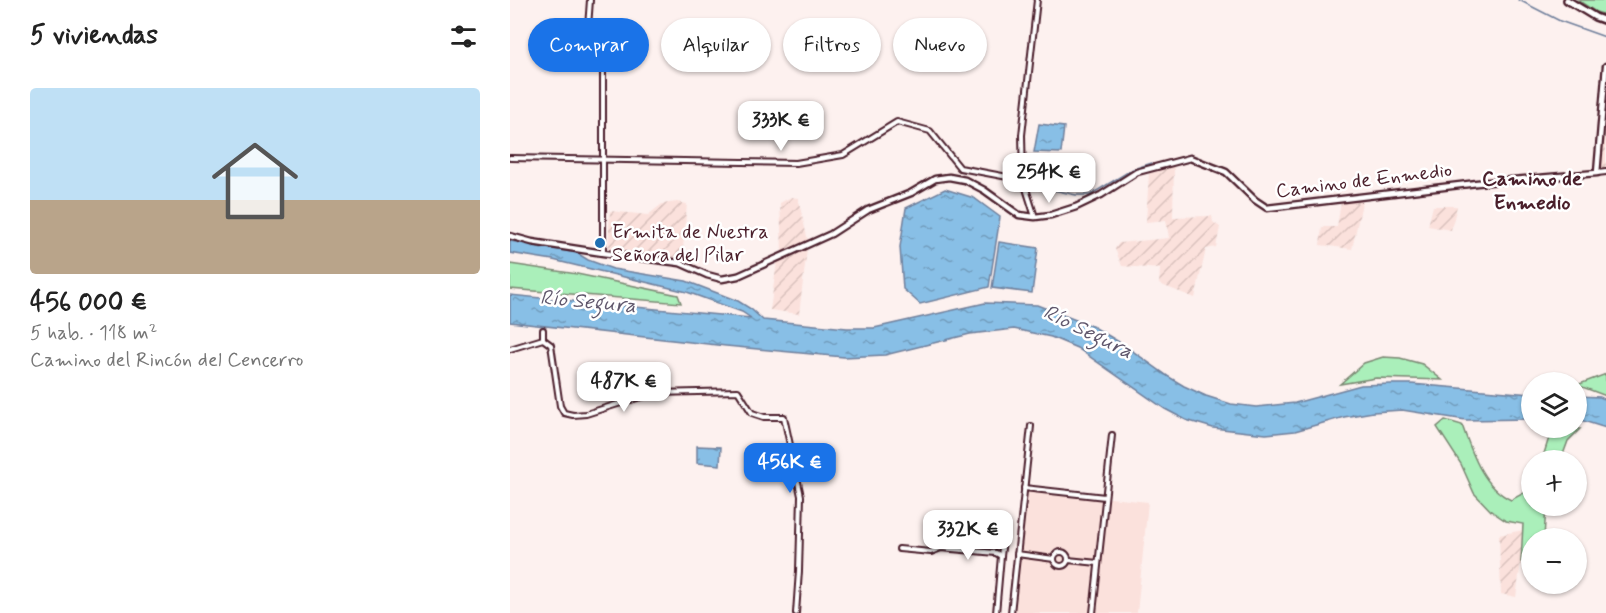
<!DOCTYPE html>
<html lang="es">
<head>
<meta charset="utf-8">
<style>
	:root { --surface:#fff; --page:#f6f6f6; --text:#222; --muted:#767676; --line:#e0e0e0; --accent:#1a73e8 }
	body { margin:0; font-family:Mynerve,sans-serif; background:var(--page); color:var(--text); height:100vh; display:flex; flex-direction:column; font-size:22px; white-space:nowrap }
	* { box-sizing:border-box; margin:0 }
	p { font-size:20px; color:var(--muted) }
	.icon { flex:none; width:33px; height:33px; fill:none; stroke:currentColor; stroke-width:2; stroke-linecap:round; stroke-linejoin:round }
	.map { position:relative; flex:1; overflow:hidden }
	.details { display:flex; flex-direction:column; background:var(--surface); width:510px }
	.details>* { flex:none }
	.top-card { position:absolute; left:18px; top:18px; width:570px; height:54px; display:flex; gap:12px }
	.buttons { position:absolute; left:1011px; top:372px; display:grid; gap:12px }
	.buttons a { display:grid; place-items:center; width:66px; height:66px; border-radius:50%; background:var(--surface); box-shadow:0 2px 4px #0004; font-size:30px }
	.price { position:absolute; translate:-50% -51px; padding:0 14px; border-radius:12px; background:#fff; color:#222; font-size:20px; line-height:39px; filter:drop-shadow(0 2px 3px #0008) }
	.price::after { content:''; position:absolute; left:50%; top:36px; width:18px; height:14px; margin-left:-9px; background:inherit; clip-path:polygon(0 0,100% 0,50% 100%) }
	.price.selected { background:var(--accent); color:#fff }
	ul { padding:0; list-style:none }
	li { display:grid; align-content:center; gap:12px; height:318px; padding:0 30px }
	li+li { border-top:2px solid var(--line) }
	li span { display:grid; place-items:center; height:186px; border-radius:6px; color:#555 }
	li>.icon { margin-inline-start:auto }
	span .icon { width:108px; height:108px; fill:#fffc; stroke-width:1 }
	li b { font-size:26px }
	h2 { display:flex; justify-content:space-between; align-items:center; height:72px; padding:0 30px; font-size:26px }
	.pill { padding:0 21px; border-radius:27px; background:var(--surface); box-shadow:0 2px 4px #0004; font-size:21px; line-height:54px }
	.pill.selected { background:var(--accent); color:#fff }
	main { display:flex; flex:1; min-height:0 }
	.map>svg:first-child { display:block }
	.built { fill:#fbe1dc }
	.industrial { fill:url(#industrial-furrows) }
	.grass { fill:#aaefba; stroke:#7a8772; stroke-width:1.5 }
	.water { fill:url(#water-ripples); stroke:#6f7f9b; stroke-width:1.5 }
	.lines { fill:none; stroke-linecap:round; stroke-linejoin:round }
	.stream { stroke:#6f7f9b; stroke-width:1.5 }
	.minor-casing { stroke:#4a1f2b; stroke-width:8 }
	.major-casing { stroke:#4a1f2b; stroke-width:9 }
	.highway-casing { stroke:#4a1f2b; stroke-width:10 }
	.minor { stroke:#fff; stroke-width:4 }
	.major { stroke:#fff; stroke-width:4.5 }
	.highway { stroke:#fff; stroke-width:5 }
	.poi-dot { fill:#1f6fb2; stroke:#fff; stroke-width:2 }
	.labels { text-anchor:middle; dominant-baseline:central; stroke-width:5; stroke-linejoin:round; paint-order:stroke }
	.street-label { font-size:20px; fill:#4a1f2b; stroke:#fff }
	.poi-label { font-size:20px; fill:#4a1f2b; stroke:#fff; text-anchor:start }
	.neighbourhood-label { font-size:21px; font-weight:bold; fill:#4a1f2b; stroke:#fff }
	.water-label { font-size:21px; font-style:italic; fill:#60576c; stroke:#fff }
</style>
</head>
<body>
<main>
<section class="details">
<h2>5 viviendas<svg class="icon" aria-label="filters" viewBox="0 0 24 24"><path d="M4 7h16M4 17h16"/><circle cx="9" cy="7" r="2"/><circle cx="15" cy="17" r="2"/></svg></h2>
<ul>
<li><span style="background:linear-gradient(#bfe0f5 60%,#b9a48a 0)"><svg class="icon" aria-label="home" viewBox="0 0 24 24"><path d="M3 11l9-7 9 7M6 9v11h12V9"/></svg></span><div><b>456 000 €</b><p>5 hab. · 118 m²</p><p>Camino del Rincón del Cencerro</p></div></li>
</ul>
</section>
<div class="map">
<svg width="1096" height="613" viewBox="0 0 1096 613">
	<defs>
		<pattern id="industrial-furrows" width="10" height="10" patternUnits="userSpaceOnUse" patternTransform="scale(1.5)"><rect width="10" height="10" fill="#fbe1dc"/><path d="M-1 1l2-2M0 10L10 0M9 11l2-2" fill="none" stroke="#d9c1bd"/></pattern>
		<pattern id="water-ripples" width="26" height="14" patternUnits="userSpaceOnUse" patternTransform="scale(1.5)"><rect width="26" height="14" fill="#88bfe6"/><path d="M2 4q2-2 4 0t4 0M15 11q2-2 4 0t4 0" fill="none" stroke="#719bbb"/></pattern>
	</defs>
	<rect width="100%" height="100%" fill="#fdf1ef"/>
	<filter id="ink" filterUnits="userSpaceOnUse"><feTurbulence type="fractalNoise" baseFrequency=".0167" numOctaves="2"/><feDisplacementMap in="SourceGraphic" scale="12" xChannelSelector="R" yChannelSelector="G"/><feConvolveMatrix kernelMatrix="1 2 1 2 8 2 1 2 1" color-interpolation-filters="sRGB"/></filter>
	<g filter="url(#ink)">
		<path class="built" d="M516 489 638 502 627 613H503Z"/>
		<g class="industrial">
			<path d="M1087 125 1096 126V169H1083Z"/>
			<path d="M664 166 663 217 702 216 703 222 710 227 706 247 696 249 685 298 649 284 650 269 612 266 605 249 609 243 659 238 656 220 636 222 639 173Z"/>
			<path d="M281 197 288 198 298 241 272 253 270 203Z"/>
			<path d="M853 198 842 249 810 245 812 227H827L831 202Z"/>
			<path d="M167 202 177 204 172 259 98 249 100 211 138 215 152 204Z"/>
			<path d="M923 206H947L941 230 918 226Z"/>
			<path d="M297 249 289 314 260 310 267 262Z"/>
			<path d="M1013 530 1011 562 1006 597 991 594 989 535Z"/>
		</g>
		<g class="grass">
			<path d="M1068 0H1096V15L1086 12Z"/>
			<path d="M0 264 67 274 168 295 171 303 0 289Z"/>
			<path d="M873 357 890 358 912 364 932 380 866 378 830 384 854 363Z"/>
			<path d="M1096 374V396L1067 385Z"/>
			<path d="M935 420 952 425C962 453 973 487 1001 500L1014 493 1021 480 1022 506H1036L1034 538H1022L1021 562H1011L1013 524 996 521 981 511 964 493 951 464 927 427Z"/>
			<path d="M1042 428 1070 429 1058 441 1051 460H1032Z"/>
		</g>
		<g class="water">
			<path d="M529 124 554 127 551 153 524 152Z"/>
			<path d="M435 189 464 198 490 217 479 287 410 304 393 289 390 247 396 208Z"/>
			<path d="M0 241 67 253 78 260 103 269 176 281 228 301 241 309 253 320 337 328H364L475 303 527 305 584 327 614 345 659 377 674 386 696 396 721 404 746 407 785 403 851 385 882 384H901L1021 394V419L956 420 892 410 863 412 834 417 785 431 756 434 703 428 676 420 655 409 567 348 541 337 504 329 460 334 375 355 334 357 216 346 0 322V295L241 318 232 312 177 292 43 260 0 253Z"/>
			<path d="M489 242 528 248 522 293 482 288Z"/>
			<path d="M1067 396 1090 397 1096 400V428L1067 419Z"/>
			<path d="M187 446 211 447 210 465 187 463Z"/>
		</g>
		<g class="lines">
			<g class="stream">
				<path d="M1009 0 1050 21 1095 37"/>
				<path d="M337 155 386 126 391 125"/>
				<path d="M467 173 510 182"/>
				<path d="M517 184 566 195H580L623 169 642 163"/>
			</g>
			<g class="minor-casing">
				<g id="minor">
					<path d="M80 0 78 27 93 28V253"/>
					<path d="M0 158 286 163 333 155 387 122 420 131 450 168 503 178 513 179"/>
					<path d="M1087 173 1096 172"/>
					<path d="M525 217 513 179 512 135 527 0"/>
					<path d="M33 339V330"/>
					<path d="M0 349 33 339 41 345 50 406 54 413 63 415 76 414 124 399 147 393 228 391 242 413 254 417H274L291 496 289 571 286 613"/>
					<path d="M514 488 595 497"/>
					<path d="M389 549 421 552 431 548 486 553 491 556 486 613"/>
					<circle cx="551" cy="559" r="7"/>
					<path d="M507 554 544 559"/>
					<path d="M491 556 495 524"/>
					<path d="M558 560 588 563"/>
					<path d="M501 613 521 426"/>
					<path d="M583 613 602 435"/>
				</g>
			</g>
			<g class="major-casing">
				<path id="major" d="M0 236 22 242 93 253 170 263 197 275 212 279 228 276 321 234 358 210 401 193 425 179 439 177 455 180 474 190 509 215 525 217 541 215 566 207 591 195 627 172 680 158 716 172 745 200 757 208 967 183 1087 173 1096 66"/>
			</g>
			<g class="highway-casing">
				<path id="highway" d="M1057 0 1085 17 1096 21"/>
			</g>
			<use href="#minor" class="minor"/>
			<use href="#major" class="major"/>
			<use href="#highway" class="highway"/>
		</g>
	</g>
	<circle class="poi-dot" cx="90" cy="243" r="6"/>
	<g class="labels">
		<g class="street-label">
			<text transform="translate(854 181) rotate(-7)">Camino de Enmedio</text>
		</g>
		<g class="poi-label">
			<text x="102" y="232">Ermita de Nuestra<tspan x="102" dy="23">Señora del Pilar</tspan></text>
		</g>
		<g class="neighbourhood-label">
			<text x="1022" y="179">Camino de<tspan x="1022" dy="24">Enmedio</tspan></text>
		</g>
		<g class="water-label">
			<text transform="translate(78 302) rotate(5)">Río Segura</text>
			<text transform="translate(578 332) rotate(26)">Río Segura</text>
		</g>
	</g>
</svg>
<div class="buttons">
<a><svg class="icon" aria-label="layers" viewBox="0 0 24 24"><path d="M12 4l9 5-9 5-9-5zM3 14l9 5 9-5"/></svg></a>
<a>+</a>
<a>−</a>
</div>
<b class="price" style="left:271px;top:152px">333K €</b>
<b class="price" style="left:539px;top:204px">254K €</b>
<b class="price" style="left:114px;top:413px">487K €</b>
<b class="price selected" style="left:280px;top:494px">456K €</b>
<b class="price" style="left:458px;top:561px">332K €</b>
<div class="top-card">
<a class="pill selected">Comprar</a>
<a class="pill">Alquilar</a>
<a class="pill">Filtros</a>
<a class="pill">Nuevo</a>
</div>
</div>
</main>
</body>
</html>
